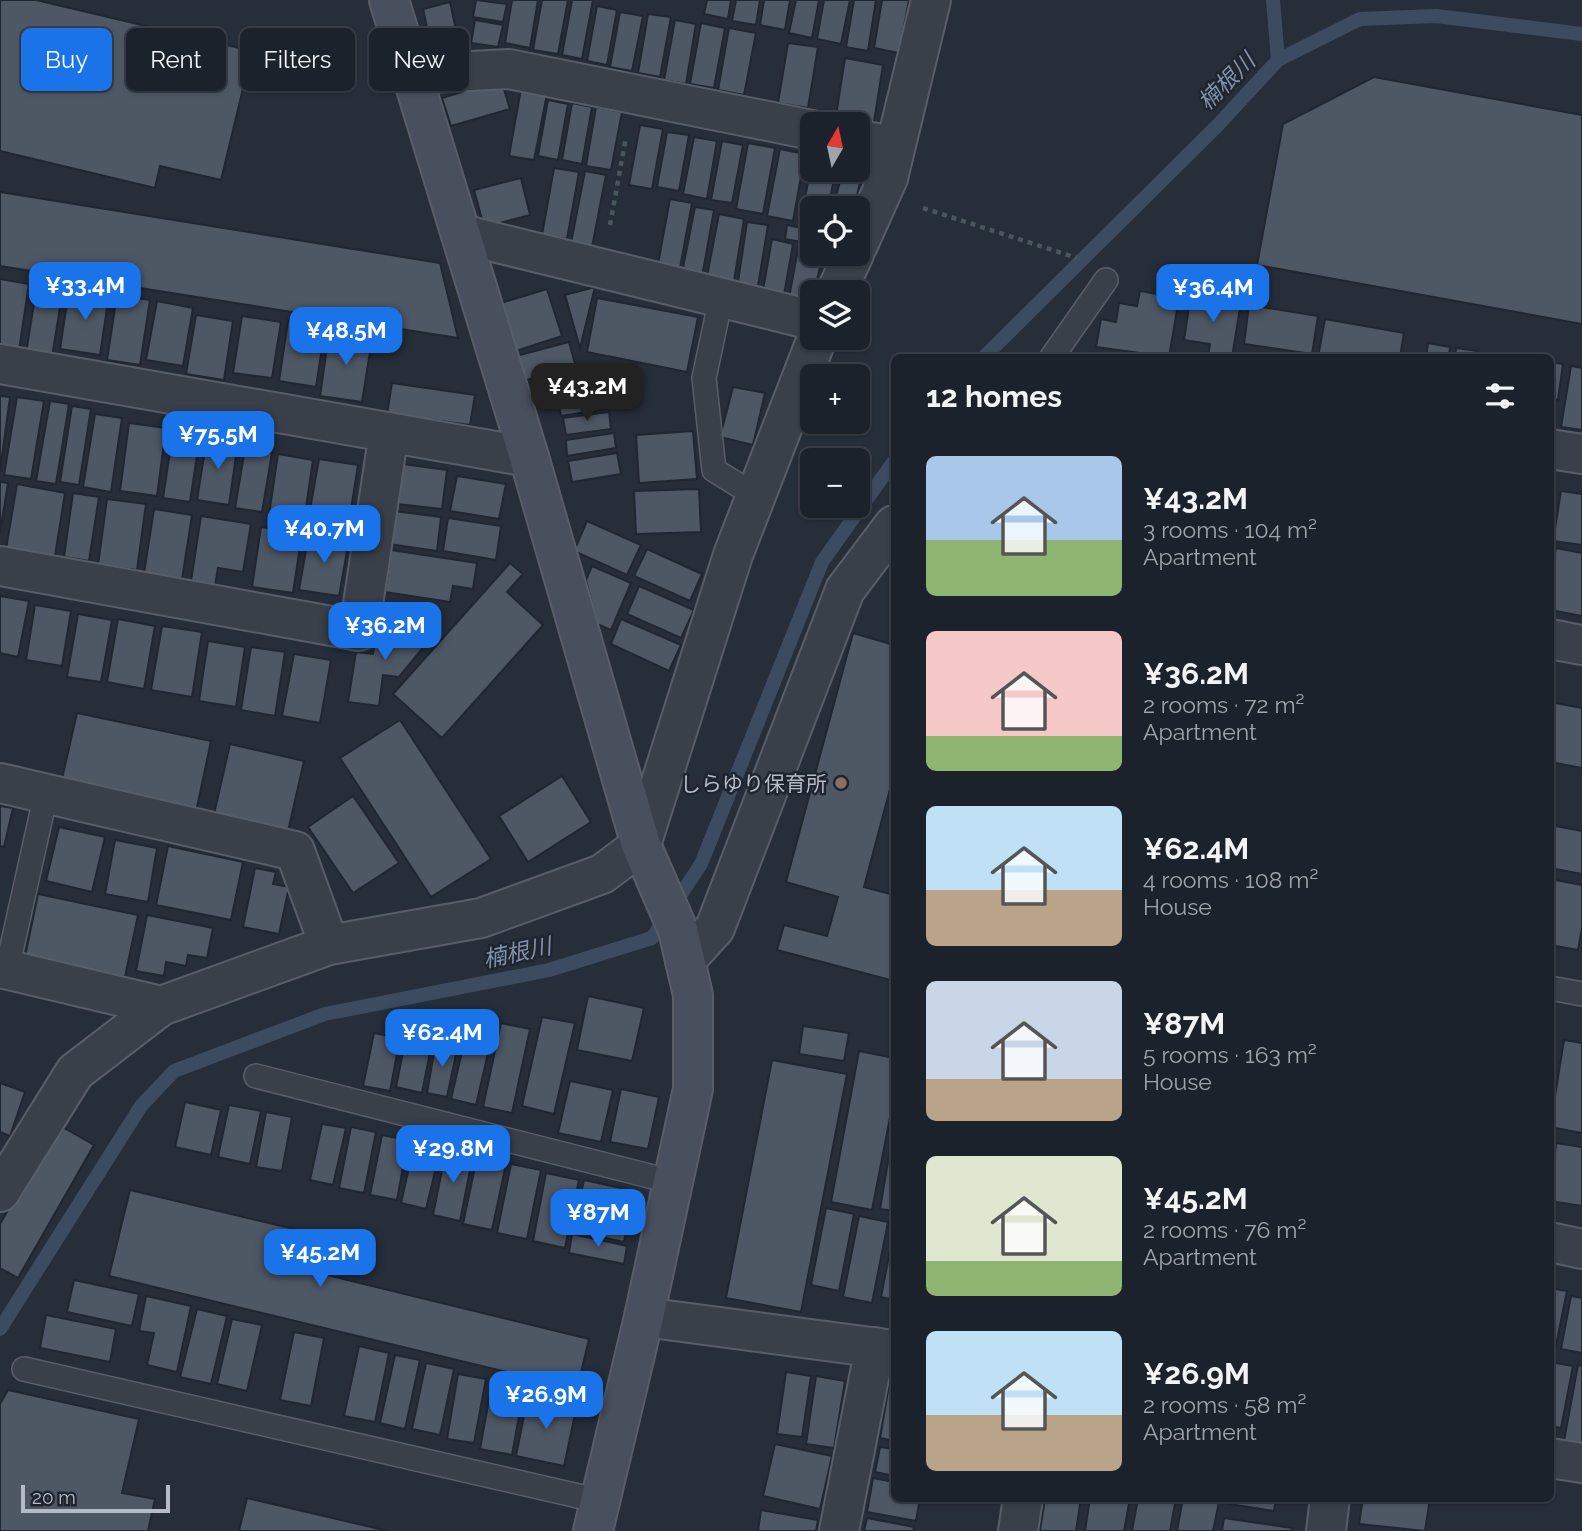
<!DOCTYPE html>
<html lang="en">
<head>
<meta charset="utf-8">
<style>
	:root { --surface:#1c222c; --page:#252a34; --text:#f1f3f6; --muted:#a0a4a9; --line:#3a3f48; --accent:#1a73e8 }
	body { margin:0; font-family:Raleway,"Noto Sans JP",sans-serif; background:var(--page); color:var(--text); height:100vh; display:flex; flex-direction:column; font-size:26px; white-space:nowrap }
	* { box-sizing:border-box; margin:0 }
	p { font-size:23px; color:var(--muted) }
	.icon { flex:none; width:38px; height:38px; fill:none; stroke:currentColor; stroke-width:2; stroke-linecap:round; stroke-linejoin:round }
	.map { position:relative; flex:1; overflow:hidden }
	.sheet { position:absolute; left:891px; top:354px; width:663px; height:1148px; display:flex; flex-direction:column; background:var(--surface); border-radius:10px; box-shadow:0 2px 5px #0004,0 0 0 2px var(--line) }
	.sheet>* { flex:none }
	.hud { position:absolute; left:21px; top:28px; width:665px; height:63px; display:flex; gap:14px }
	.needle { width:46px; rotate:9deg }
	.fabs { position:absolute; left:800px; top:112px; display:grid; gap:14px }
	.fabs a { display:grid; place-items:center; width:70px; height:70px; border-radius:10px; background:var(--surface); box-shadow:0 2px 5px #0004,0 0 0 2px var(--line); font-size:35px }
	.scale { position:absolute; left:21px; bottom:18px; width:149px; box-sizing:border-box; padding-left:7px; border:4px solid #b5bbc6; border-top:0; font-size:19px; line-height:24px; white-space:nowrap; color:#b5bbc6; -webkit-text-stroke:5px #1e252f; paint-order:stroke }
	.price { position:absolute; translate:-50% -60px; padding:0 16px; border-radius:14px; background:var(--accent); color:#fff; font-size:23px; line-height:46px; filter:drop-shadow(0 2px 4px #0008) }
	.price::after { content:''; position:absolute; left:50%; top:42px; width:21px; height:16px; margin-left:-10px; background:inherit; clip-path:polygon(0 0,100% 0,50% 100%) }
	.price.on { background:#222; color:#fff }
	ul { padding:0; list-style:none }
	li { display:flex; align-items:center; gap:21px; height:175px; padding:0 35px }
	li span { display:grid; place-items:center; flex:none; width:196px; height:140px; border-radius:10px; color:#555 }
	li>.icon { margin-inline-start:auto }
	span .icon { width:84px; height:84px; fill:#fffc; stroke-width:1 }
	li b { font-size:30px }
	h2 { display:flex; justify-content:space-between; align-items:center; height:84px; padding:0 35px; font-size:30px }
	.tag { padding:0 24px; border-radius:10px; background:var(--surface); box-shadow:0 2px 5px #0004,0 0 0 2px var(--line); font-size:24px; line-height:63px }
	.tag.on { background:var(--accent); color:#fff }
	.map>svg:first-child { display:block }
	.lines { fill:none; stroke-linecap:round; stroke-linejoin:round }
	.stream { stroke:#3d4b61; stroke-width:14 }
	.building { fill:#4e5865; stroke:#202731; stroke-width:2 }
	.lane-casing { stroke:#575e68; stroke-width:26 }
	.street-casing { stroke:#575e68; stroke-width:42 }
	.secondary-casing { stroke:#575e68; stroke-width:42 }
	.path { stroke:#48575a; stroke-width:4.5; stroke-dasharray:5 5; stroke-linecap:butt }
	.lane { stroke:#39404a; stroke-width:23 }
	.street { stroke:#39404a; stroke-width:38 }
	.secondary { stroke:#484f5d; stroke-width:38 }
	.education-dot { fill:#8d6e63; stroke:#1e252f; stroke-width:2.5 }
	.labels { text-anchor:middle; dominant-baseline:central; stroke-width:5; stroke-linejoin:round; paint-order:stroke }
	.poi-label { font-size:21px; fill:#b5bbc6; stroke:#1e252f; text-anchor:end }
	.water-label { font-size:23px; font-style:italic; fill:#8091aa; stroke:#1e252f }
</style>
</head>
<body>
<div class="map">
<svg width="1582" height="1531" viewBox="0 0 1582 1531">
	<rect width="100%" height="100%" fill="#262e3a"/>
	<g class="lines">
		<g class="stream">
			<path d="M1273 0 1278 60"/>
			<path d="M984 357 1218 125 1278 60 1360 19 1436 16 1582 34"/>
			<path d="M0 1329 141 1106 174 1071 325 1014 549 970 652 938 701 864 822 562 894 461"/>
		</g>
	</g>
	<g class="building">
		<path d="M0 0H36L252 51 221 180 160 166 155 188 0 151Z"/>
		<path d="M476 0 507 4 503 22 473 17Z"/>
		<path d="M512 0H538L530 48 505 43Z"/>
		<path d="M542 0H568L558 54 533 50Z"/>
		<path d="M572 0H593L582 59 562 55Z"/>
		<path d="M707 0H731L728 19 704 14Z"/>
		<path d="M736 0H760L756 25 732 21Z"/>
		<path d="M764 0H790L785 30 760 25Z"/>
		<path d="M796 0H819L812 38 789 33Z"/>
		<path d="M824 0H850L841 44 817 39Z"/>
		<path d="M854 0H876L868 51 846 47Z"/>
		<path d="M882 0H909L899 53 874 48Z"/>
		<path d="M450 2 458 39 431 45 423 9Z"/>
		<path d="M597 6 617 10 607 65 587 61Z"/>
		<path d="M620 12 643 16 632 71 610 67Z"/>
		<path d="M648 14 671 17 660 77 638 73Z"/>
		<path d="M475 20 503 25 498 47 471 43Z"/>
		<path d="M675 20 696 24 686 84 664 80Z"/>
		<path d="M701 23 725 28 714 88 690 84Z"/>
		<path d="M729 28 756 33 744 95 718 90Z"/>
		<path d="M788 43 818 47 808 108 778 103Z"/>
		<path d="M845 58 883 65 873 128 835 122Z"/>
		<path d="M1374 77 1582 115V324L1257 265 1283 124Z"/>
		<path d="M501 80 510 109 451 126 442 98Z"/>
		<path d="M521 89 547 94 534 160 509 156Z"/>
		<path d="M548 100 568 104 558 160 538 156Z"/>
		<path d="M572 103 592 107 582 164 562 160Z"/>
		<path d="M596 107 622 112 611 170 586 166Z"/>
		<path d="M640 125 663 129 652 189 629 185Z"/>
		<path d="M667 132 689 135 679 191 657 187Z"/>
		<path d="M694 137 717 141 707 199 683 194Z"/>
		<path d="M722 141 743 145 732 203 711 200Z"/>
		<path d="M748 143 775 148 763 214 736 209Z"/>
		<path d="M780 149 805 154 793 221 767 216Z"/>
		<path d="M812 163V170H836L828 208H812V220L801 217Z"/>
		<path d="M554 168 579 172 567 239 542 235Z"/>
		<path d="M858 168 863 170 854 208H833L843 170Z"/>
		<path d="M585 171 606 175 592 247 571 243Z"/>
		<path d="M521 178 530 215 484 227 474 190Z"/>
		<path d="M0 192 440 263 458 338 0 266Z"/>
		<path d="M670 199 692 203 680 268 658 264Z"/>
		<path d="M695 207 714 210 702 277 682 273Z"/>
		<path d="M719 214 744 219 734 281 707 276Z"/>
		<path d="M747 222 768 225 758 286 738 282Z"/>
		<path d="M787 225 812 230V244L785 239Z"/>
		<path d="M772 239 793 244 784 295 763 290Z"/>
		<path d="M798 249 823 254 812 302 789 298Z"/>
		<path d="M0 279 29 284 19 350 0 347Z"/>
		<path d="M37 285 63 289 52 357 26 353Z"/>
		<path d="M595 287 580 348 565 295Z"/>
		<path d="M547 289 562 336 516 351 501 303Z"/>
		<path d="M69 290 109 295 100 355 60 349Z"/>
		<path d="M1140 291 1179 298 1169 357 1096 347 1101 319 1116 322 1119 303 1137 306Z"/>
		<path d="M1191 294 1241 302 1232 357H1208L1210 344 1184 340Z"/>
		<path d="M117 295 150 300 140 365 107 360Z"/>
		<path d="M597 298 698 317 687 372 587 352Z"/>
		<path d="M157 301 193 308 183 366 146 360Z"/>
		<path d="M1249 305 1318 316 1312 354 1244 344Z"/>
		<path d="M196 315 233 321 224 380 186 374Z"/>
		<path d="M242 316 281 322 272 378 233 373Z"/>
		<path d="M1325 319 1404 333 1400 357H1318Z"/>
		<path d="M288 321 325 328 316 387 279 381Z"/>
		<path d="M329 333 372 339 362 402 320 396Z"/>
		<path d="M569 342 576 367 523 381 516 356Z"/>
		<path d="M1428 343 1450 347 1449 357H1426Z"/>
		<path d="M1456 348 1477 351 1476 357H1455Z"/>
		<path d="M1550 362 1563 364 1558 400 1550 399Z"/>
		<path d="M1571 366 1582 368V430L1561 427Z"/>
		<path d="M598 370 601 390 538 399 535 380Z"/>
		<path d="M392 383 475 395 470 425 387 414Z"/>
		<path d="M733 387 765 393 753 445 720 437Z"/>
		<path d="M603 392 606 409 561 416 558 399Z"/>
		<path d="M0 396 10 397 0 472Z"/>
		<path d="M17 397 44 401 31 479 4 475Z"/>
		<path d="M50 401 69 404 56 484 36 481Z"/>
		<path d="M72 406 91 409 79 485 60 482Z"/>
		<path d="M609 412 611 429 566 435 563 418Z"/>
		<path d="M95 414 122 418 111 492 83 487Z"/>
		<path d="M129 423 166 428 157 496 120 491Z"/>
		<path d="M693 431 697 479 639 483 636 435Z"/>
		<path d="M173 432 200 436 190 502 163 498Z"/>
		<path d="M614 433 616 448 567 456 566 440Z"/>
		<path d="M207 437 238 442 229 505 197 500Z"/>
		<path d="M245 449 272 453 262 512 235 508Z"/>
		<path d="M617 453 621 474 572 482 568 461Z"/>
		<path d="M278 454 313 460 304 521 269 515Z"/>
		<path d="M319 459 358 465 348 528 308 521Z"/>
		<path d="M403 464 447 470 442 509 397 504Z"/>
		<path d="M457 476 506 484 499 519 450 511Z"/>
		<path d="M0 482 8 483 0 533Z"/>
		<path d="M17 484 65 493 55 556 6 549Z"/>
		<path d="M699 489 701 532 636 534 634 491Z"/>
		<path d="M1561 491 1582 494V545L1553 541Z"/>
		<path d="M73 493 99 497 89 561 64 557Z"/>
		<path d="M107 499 146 504 137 570 98 565Z"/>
		<path d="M154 509 192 515 181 586 143 580Z"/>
		<path d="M394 511 441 517 437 551 389 544Z"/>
		<path d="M201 516 251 524 243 572 218 568 213 598 189 594Z"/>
		<path d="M448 518 501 526 496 560 443 551Z"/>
		<path d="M587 521 641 545 627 575 574 551Z"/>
		<path d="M261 527 302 533 293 593 252 587Z"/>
		<path d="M309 533 349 540 339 596 299 590Z"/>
		<path d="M1556 548 1582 553V616L1550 610V575Z"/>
		<path d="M647 549 702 574 690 601 634 576Z"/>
		<path d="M391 550 477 563 473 589 453 586 450 602 385 592Z"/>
		<path d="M510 563 523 574 507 592 543 625 442 738 393 694Z"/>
		<path d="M592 566 631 583 611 630 597 624 586 580Z"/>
		<path d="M639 586 694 610 681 638 627 614Z"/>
		<path d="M0 596 29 601 18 657 0 653Z"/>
		<path d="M35 605 71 611 62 666 26 660Z"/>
		<path d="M78 614 112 620 101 682 67 677Z"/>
		<path d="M118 619 155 626 144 689 107 682Z"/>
		<path d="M621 619 681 645 669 671 611 644Z"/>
		<path d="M394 622 425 627 422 649 399 677 383 675 379 706 348 702 356 652 373 654 375 641 382 642 384 630 392 631Z"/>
		<path d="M162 626 202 632 192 697 151 690Z"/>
		<path d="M853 633 894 645V774L864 887 894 895V981L777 950 784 925 827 936 838 897 786 882Z"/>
		<path d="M208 641 245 647 236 707 199 701Z"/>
		<path d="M251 647 285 652 275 716 241 710Z"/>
		<path d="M294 654 331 660 320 723 282 716Z"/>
		<path d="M1550 702 1582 708V768L1550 762Z"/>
		<path d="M77 713 211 741 196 812 61 783Z"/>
		<path d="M400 720 491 859 431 897 340 758Z"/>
		<path d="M230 744 304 761 288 831 214 814Z"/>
		<path d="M562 776 591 822 528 862 499 816Z"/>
		<path d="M353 796 399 863 353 893 308 827Z"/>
		<path d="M0 806 13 808 4 847 0 846Z"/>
		<path d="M1550 825 1582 831V874L1550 868Z"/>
		<path d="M59 827 105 837 92 892 46 881Z"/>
		<path d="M115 840 157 848 148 902 105 894Z"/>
		<path d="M168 846 243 862 231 920 156 905Z"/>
		<path d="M255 868 276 872 273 884 289 887 279 934 243 927Z"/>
		<path d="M1550 879 1582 885V928L1578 950 1550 945Z"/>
		<path d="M38 894 138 915 125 977 25 957Z"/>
		<path d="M147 915 213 928 207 958 188 955 186 966 166 962 164 976 136 971Z"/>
		<path d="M588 996 644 1008 632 1061 577 1050Z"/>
		<path d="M542 1017 575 1023 554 1114 522 1106Z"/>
		<path d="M501 1023 530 1029 512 1113 483 1107Z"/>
		<path d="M803 1026 849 1033 844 1061 799 1054Z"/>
		<path d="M374 1033 400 1038 390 1091 363 1086Z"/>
		<path d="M406 1037 432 1042 422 1093 396 1087Z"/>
		<path d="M1564 1040 1582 1043V1133L1550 1127Z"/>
		<path d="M436 1041 458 1045 447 1097 427 1093Z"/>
		<path d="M464 1043 489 1049 476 1105 451 1099Z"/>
		<path d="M859 1051 894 1058V1097L872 1210 831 1202Z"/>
		<path d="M772 1060 847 1074 801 1312 726 1298Z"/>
		<path d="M570 1081 613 1090 601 1142 558 1133Z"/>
		<path d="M0 1083 25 1092 10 1136 0 1132Z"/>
		<path d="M621 1089 659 1097 648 1149 610 1142Z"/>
		<path d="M185 1102 221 1110 211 1155 175 1147Z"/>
		<path d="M229 1105 261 1111 250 1164 218 1157Z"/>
		<path d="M266 1112 292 1117 282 1171 256 1167Z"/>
		<path d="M57 1124 94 1145 18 1278 0 1268V1224Z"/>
		<path d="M322 1124 346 1128 333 1185 310 1180Z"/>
		<path d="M351 1127 376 1132 364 1193 339 1188Z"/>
		<path d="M382 1135 408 1140 397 1200 370 1195Z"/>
		<path d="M892 1138H894V1211L880 1209Z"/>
		<path d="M415 1141 441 1147 426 1209 401 1203Z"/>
		<path d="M1556 1143 1582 1147V1206L1550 1201Z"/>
		<path d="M446 1150 473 1155 460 1221 433 1215Z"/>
		<path d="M477 1157 506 1164 492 1230 463 1224Z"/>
		<path d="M511 1164 541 1170 527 1239 497 1233Z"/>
		<path d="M546 1173 579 1180 565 1248 533 1241Z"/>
		<path d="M584 1180 635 1191 624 1242 573 1231Z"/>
		<path d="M130 1190 336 1239 327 1275 589 1339 577 1389 109 1276Z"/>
		<path d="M826 1208 854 1214 839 1291 811 1285Z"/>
		<path d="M859 1216 888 1222 872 1303 843 1297Z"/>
		<path d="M894 1230V1300L881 1297Z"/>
		<path d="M572 1234 627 1246 624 1264 569 1253Z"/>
		<path d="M74 1280 139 1294 132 1326 67 1312Z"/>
		<path d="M1550 1288 1567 1291 1555 1350 1550 1349Z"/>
		<path d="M146 1296 191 1306 177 1372 147 1365 154 1333 139 1331Z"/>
		<path d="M1571 1296 1582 1298V1353L1561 1349Z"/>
		<path d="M197 1309 227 1316 211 1384 180 1377Z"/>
		<path d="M46 1315 116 1329 110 1362 40 1348Z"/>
		<path d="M232 1319 262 1325 247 1391 217 1384Z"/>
		<path d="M294 1332 324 1338 311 1406 280 1400Z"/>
		<path d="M359 1346 389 1353 375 1422 344 1416Z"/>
		<path d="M395 1355 420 1360 405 1429 380 1423Z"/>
		<path d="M1550 1362 1573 1366 1561 1428 1550 1426Z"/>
		<path d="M426 1363 454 1369 440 1435 412 1429Z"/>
		<path d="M1578 1365 1582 1366V1444L1564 1441Z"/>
		<path d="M786 1372 811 1376 802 1437 777 1434Z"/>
		<path d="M458 1374 486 1379 474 1443 447 1439Z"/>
		<path d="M816 1376 845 1381 834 1448 806 1444Z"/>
		<path d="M492 1383 524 1388 512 1455 480 1449Z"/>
		<path d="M889 1385 894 1386V1441L880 1438Z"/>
		<path d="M8 1390 139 1419 122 1493 155 1499 148 1531H0V1404Z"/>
		<path d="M528 1396 577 1405 564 1466 516 1456Z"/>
		<path d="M775 1444 832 1456 820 1509 763 1496Z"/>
		<path d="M880 1447 894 1449V1476L875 1472Z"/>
		<path d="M873 1478 894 1482V1498H920L916 1521 867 1512Z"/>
		<path d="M247 1498 388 1531H239Z"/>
		<path d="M1045 1498H1081L1076 1531H1040Z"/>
		<path d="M1090 1498H1130L1124 1531H1085Z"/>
		<path d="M1138 1498H1176L1170 1531H1132Z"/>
		<path d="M1183 1498 1219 1502 1213 1531H1177Z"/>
		<path d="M1224 1498H1276L1274 1511 1223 1503Z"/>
		<path d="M1363 1498H1430L1425 1531 1359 1524Z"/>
		<path d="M761 1510 818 1520 816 1531H758Z"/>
		<path d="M867 1518 914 1527 913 1531H864Z"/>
		<path d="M1224 1518 1292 1528 1291 1531H1222Z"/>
	</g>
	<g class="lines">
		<g class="lane-casing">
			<g id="lane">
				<path d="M721 298 704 378 714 470 756 496"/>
				<path d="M1052 357 1106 280"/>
				<path d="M7 969 46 794"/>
				<path d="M1550 988 1582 994"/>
				<path d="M256 1076 673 1182"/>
				<path d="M24 1369 600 1501"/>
			</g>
		</g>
		<g class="street-casing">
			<g id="street">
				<path d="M412 74 509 69 812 130"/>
				<path d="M858 139 895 147"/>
				<path d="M461 234 812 320"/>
				<path d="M858 245 888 178 931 0"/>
				<path d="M836 292 854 254"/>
				<path d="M0 364 529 457"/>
				<path d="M1550 449 1582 454"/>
				<path d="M0 566 359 631 389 432"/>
				<path d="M1550 639 1582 645"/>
				<path d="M0 783 295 851 329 945"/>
				<path d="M685 961 715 928 845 590 894 525"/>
				<path d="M0 968 161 1006"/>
				<path d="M0 1192 75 1072 161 1006 329 945 481 918 602 874 641 845 733 555 817 338"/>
				<path d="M1550 1242 1582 1249"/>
				<path d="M644 1317 894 1350"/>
				<path d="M1550 1458 1582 1463"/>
				<path d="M839 1531 875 1347"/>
				<path d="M1018 1531 1023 1498"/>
				<path d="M1326 1531 1330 1498"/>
			</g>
		</g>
		<g class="secondary-casing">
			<path id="secondary" d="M389 0 529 457 641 845 678 930 693 995V1089L644 1317 593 1531"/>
		</g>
		<g class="path">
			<path d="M923 208 1077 258"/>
			<path d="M610 225 626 137"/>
		</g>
		<use href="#lane" class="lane"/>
		<use href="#street" class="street"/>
		<use href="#secondary" class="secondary"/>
	</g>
	<circle class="education-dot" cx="841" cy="783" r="7"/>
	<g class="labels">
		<g class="poi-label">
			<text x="827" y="783">しらゆり保育所</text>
		</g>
		<g class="water-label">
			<text transform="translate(1226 81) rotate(-45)">楠根川</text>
			<text transform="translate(517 952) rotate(-12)">楠根川</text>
		</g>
	</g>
</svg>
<div class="fabs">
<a><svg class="needle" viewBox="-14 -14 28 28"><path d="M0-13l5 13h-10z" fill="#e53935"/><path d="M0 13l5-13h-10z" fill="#a0a4a9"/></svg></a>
<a><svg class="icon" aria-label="locate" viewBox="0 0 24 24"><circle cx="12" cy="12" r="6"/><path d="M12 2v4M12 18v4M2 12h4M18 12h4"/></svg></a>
<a><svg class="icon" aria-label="layers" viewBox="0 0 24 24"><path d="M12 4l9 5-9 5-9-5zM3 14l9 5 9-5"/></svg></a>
<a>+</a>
<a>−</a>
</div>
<div class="scale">20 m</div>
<b class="price" style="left:85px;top:322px">¥33.4M</b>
<b class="price" style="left:1213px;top:324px">¥36.4M</b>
<b class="price" style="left:346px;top:367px">¥48.5M</b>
<b class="price on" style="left:587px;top:423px">¥43.2M</b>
<b class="price" style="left:218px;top:471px">¥75.5M</b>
<b class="price" style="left:324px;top:565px">¥40.7M</b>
<b class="price" style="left:385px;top:662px">¥36.2M</b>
<b class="price" style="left:442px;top:1069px">¥62.4M</b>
<b class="price" style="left:453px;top:1185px">¥29.8M</b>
<b class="price" style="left:598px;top:1249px">¥87M</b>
<b class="price" style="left:320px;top:1289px">¥45.2M</b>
<b class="price" style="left:546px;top:1431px">¥26.9M</b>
<div class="hud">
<a class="tag on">Buy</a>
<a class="tag">Rent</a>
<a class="tag">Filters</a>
<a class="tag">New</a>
</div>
<section class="sheet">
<h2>12 homes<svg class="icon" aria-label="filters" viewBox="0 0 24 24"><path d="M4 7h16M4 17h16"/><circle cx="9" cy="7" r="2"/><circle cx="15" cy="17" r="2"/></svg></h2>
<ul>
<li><span style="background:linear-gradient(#a9c7e8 60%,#8fb573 0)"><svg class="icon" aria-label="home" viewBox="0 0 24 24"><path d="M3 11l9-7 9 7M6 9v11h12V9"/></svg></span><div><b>¥43.2M</b><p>3 rooms · 104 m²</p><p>Apartment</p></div></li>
<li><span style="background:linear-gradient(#f6c9c9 75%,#8fb573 0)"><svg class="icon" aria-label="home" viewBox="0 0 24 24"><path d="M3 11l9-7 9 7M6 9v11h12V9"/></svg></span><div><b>¥36.2M</b><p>2 rooms · 72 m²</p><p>Apartment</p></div></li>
<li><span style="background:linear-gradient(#bfe0f5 60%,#b9a48a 0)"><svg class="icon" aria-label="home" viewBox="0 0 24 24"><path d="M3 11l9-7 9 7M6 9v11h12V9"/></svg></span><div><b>¥62.4M</b><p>4 rooms · 108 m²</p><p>House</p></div></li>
<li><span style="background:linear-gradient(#c9d6e8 70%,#b9a48a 0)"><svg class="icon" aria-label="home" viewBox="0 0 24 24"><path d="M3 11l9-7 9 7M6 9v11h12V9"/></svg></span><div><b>¥87M</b><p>5 rooms · 163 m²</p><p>House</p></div></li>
<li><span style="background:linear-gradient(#dfe7d0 75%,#8fb573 0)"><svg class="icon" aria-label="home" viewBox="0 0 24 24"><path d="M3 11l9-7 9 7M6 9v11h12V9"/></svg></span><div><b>¥45.2M</b><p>2 rooms · 76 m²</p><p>Apartment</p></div></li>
<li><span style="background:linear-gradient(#bfe0f5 60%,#b9a48a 0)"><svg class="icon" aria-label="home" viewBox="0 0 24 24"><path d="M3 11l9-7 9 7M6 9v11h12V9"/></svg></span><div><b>¥26.9M</b><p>2 rooms · 58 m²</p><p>Apartment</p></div></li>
</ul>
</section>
</div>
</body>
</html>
